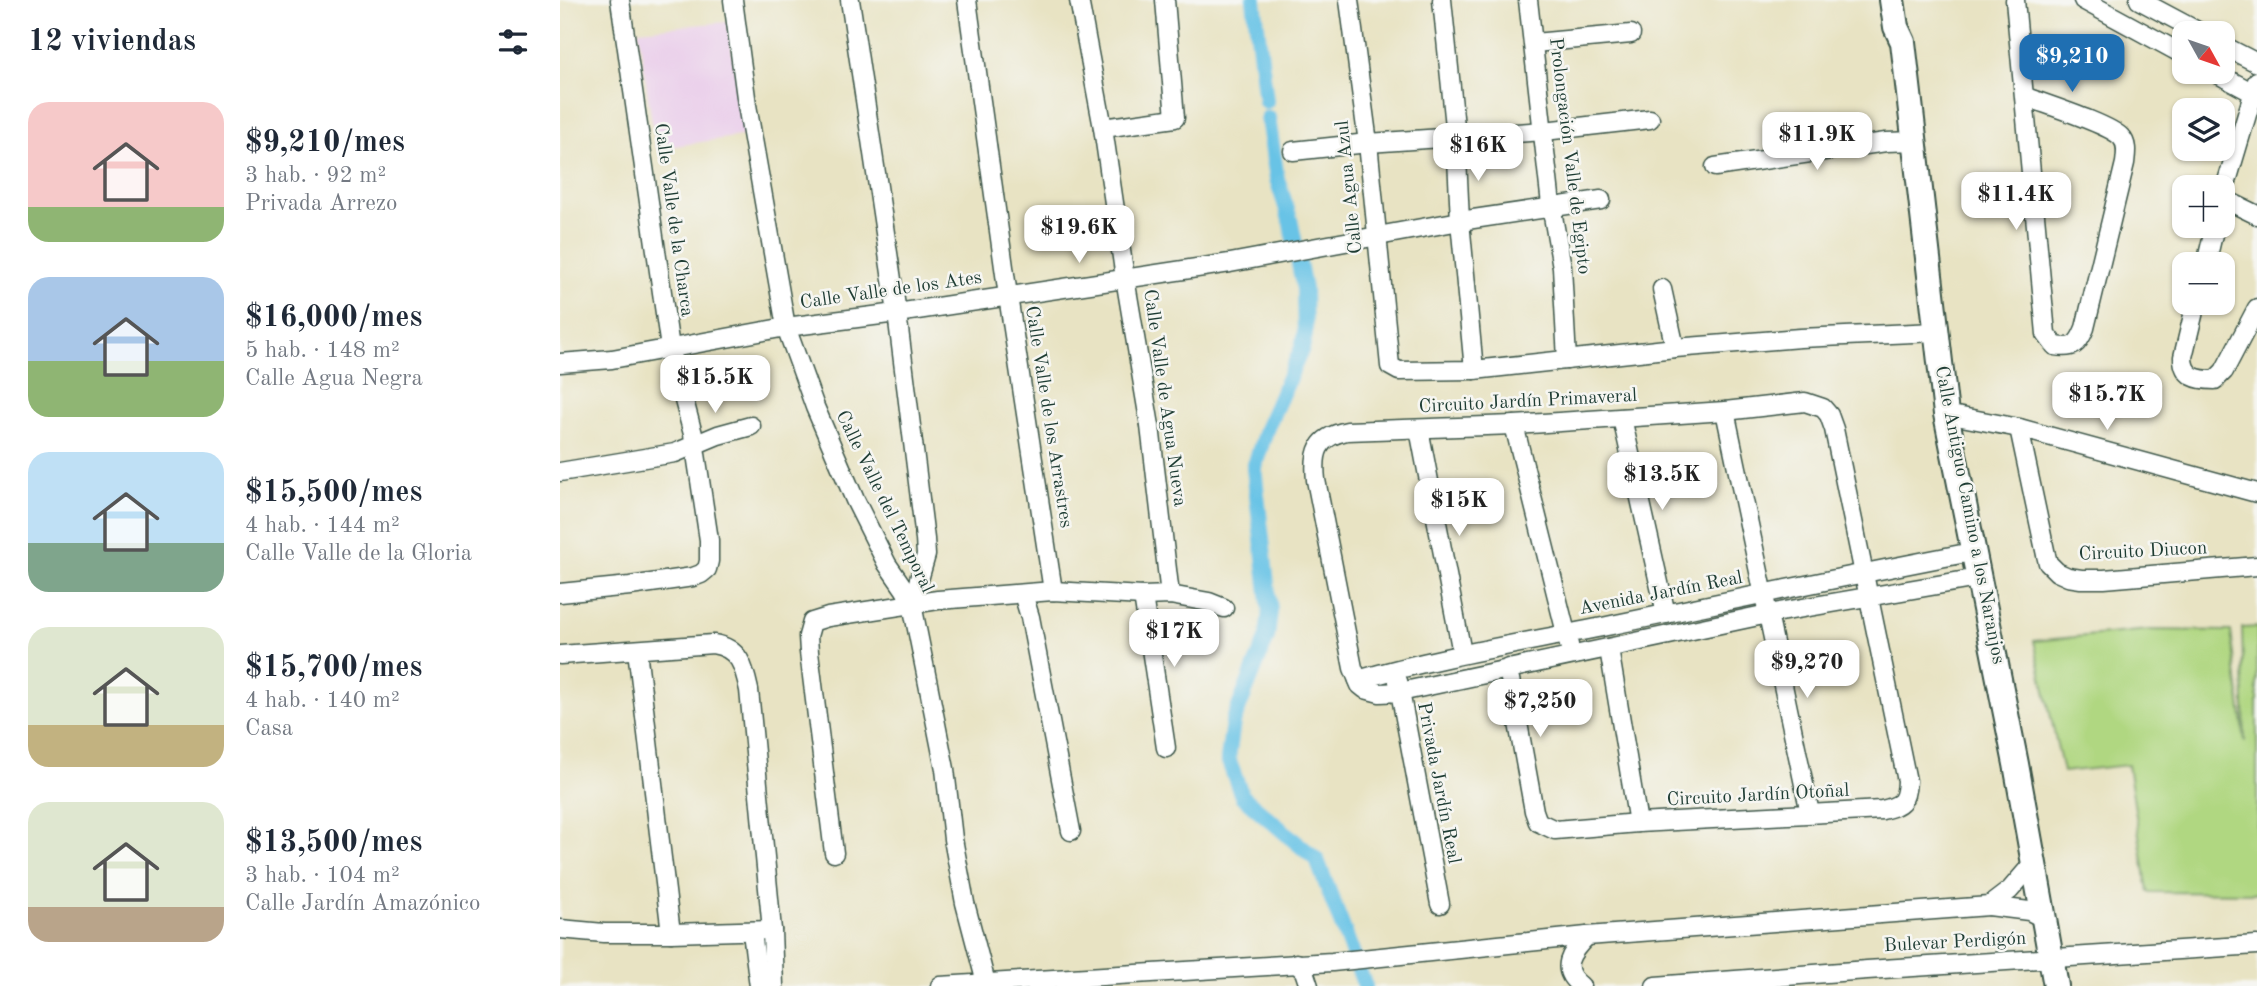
<!DOCTYPE html>
<html lang="es">
<head>
<meta charset="utf-8">
<style>
	:root { --surface:#fff; --page:#f2f2f3; --text:#1f2937; --muted:#747a83; --accent:#1f6fb2 }
	body { margin:0; font-family:"Old Standard TT",serif; background:var(--page); color:var(--text); height:100vh; display:flex; flex-direction:column; font-size:26px; white-space:nowrap }
	* { box-sizing:border-box; margin:0 }
	p { font-size:23px; color:var(--muted) }
	.icon { flex:none; width:38px; height:38px; fill:none; stroke:currentColor; stroke-width:2; stroke-linecap:round; stroke-linejoin:round }
	.map { position:relative; flex:1; overflow:hidden }
	.panel { display:flex; flex-direction:column; background:var(--surface); width:560px }
	.panel>* { flex:none }
	.needle { width:46px; rotate:130deg }
	.buttons { position:absolute; left:1612px; top:21px; display:grid; gap:14px }
	.buttons a { display:grid; place-items:center; width:63px; height:63px; border-radius:14px; background:var(--surface); box-shadow:0 2px 5px #0004; font-size:35px }
	.price { position:absolute; translate:-50% -60px; padding:0 16px; border-radius:14px; background:#fff; color:#222; font-size:23px; line-height:46px; filter:drop-shadow(0 2px 4px #0008) }
	.price::after { content:''; position:absolute; left:50%; top:42px; width:21px; height:16px; margin-left:-10px; background:inherit; clip-path:polygon(0 0,100% 0,50% 100%) }
	.price.current { background:var(--accent); color:#fff }
	ul { padding:0; list-style:none }
	li { display:flex; align-items:center; gap:21px; height:175px; padding:0 28px }
	li span { display:grid; place-items:center; flex:none; width:196px; height:140px; border-radius:21px; color:#555 }
	li>.icon { margin-inline-start:auto }
	span .icon { width:84px; height:84px; fill:#fffc; stroke-width:1 }
	li b { font-size:30px }
	h2 { display:flex; justify-content:space-between; align-items:center; height:84px; padding:0 28px; font-size:30px }
	main { display:flex; flex:1; min-height:0 }
	.map>svg:first-child { display:block }
	.built { fill:#ebd1eb }
	.green { fill:#b0d781; stroke:#688a5a; stroke-width:2 }
	.lines { fill:none; stroke-linecap:round; stroke-linejoin:round }
	.canal { stroke:#68c3e6; stroke-width:16 }
	.street-casing { stroke:#3d5649; stroke-width:21 }
	.secondary-casing { stroke:#3d5649; stroke-width:28 }
	.street { stroke:#fff; stroke-width:18 }
	.secondary { stroke:#fff; stroke-width:24 }
	.labels { text-anchor:middle; dominant-baseline:central; stroke-width:5; stroke-linejoin:round; paint-order:stroke }
	.street-label { font-size:19px; fill:#1f3d34; stroke:#f6f6f2 }
</style>
</head>
<body>
<main>
<section class="panel">
<h2>12 viviendas<svg class="icon" aria-label="filters" viewBox="0 0 24 24"><path d="M4 7h16M4 17h16"/><circle cx="9" cy="7" r="2"/><circle cx="15" cy="17" r="2"/></svg></h2>
<ul>
<li><span style="background:linear-gradient(#f6c9c9 75%,#8fb573 0)"><svg class="icon" aria-label="home" viewBox="0 0 24 24"><path d="M3 11l9-7 9 7M6 9v11h12V9"/></svg></span><div><b>$9,210/mes</b><p>3 hab. · 92 m²</p><p>Privada Arrezo</p></div></li>
<li><span style="background:linear-gradient(#a9c7e8 60%,#8fb573 0)"><svg class="icon" aria-label="home" viewBox="0 0 24 24"><path d="M3 11l9-7 9 7M6 9v11h12V9"/></svg></span><div><b>$16,000/mes</b><p>5 hab. · 148 m²</p><p>Calle Agua Negra</p></div></li>
<li><span style="background:linear-gradient(#bfe0f5 65%,#7fa58c 0)"><svg class="icon" aria-label="home" viewBox="0 0 24 24"><path d="M3 11l9-7 9 7M6 9v11h12V9"/></svg></span><div><b>$15,500/mes</b><p>4 hab. · 144 m²</p><p>Calle Valle de la Gloria</p></div></li>
<li><span style="background:linear-gradient(#dfe7d0 70%,#c2b280 0)"><svg class="icon" aria-label="home" viewBox="0 0 24 24"><path d="M3 11l9-7 9 7M6 9v11h12V9"/></svg></span><div><b>$15,700/mes</b><p>4 hab. · 140 m²</p><p>Casa</p></div></li>
<li><span style="background:linear-gradient(#dfe7d0 75%,#b9a48a 0)"><svg class="icon" aria-label="home" viewBox="0 0 24 24"><path d="M3 11l9-7 9 7M6 9v11h12V9"/></svg></span><div><b>$13,500/mes</b><p>3 hab. · 104 m²</p><p>Calle Jardín Amazónico</p></div></li>
</ul>
</section>
<div class="map">
<svg width="1697" height="986" viewBox="0 0 1697 986">
	<rect width="100%" height="100%" fill="#f6f6f2"/>
	<filter id="ink" filterUnits="userSpaceOnUse"><feTurbulence type="fractalNoise" baseFrequency=".0143" numOctaves="2"/><feDisplacementMap in="SourceGraphic" scale="14" xChannelSelector="R" yChannelSelector="G"/><feConvolveMatrix kernelMatrix="1 2 1 2 8 2 1 2 1" color-interpolation-filters="sRGB"/></filter>
	<filter id="wash" filterUnits="userSpaceOnUse"><feTurbulence type="fractalNoise" baseFrequency=".00686" numOctaves="4" result="noise"/><feDisplacementMap in="SourceGraphic" scale="28" xChannelSelector="R" yChannelSelector="G"/><feGaussianBlur stdDeviation="1.57" result="paint"/><feColorMatrix in="noise" values="0 0 0 0 0 0 0 0 0 0 0 0 0 0 0 0 0 1.4 0 .05"/><feComposite in="paint" operator="in"/></filter>
	<g filter="url(#wash)">
		<rect width="100%" height="100%" fill="#e8e3c3"/>
		<path class="built" d="M167 22 187 135 96 149 78 30Z"/>
		<path class="green" d="M1697 627V893L1588 892 1568 765 1503 772 1474 641 1589 630 1671 631 1685 742 1682 628Z"/>
		<g class="lines">
			<g class="canal">
				<path d="M694 0 706 101"/>
				<path d="M708 118 717 179 730 219 744 289 745 334 742 348 707 427 694 468 710 611 707 637 673 722 668 759 682 796 757 860 805 986"/>
			</g>
		</g>
	</g>
	<g filter="url(#ink)">
		<g class="lines">
			<g class="street-casing">
				<g id="street">
					<path d="M173 0 187 105 226 327 255 407 295 500 327 564 345 590 352 604 385 769 393 839 405 903 426 983"/>
					<path d="M290 0 337 313 365 539 366 555 352 604"/>
					<path d="M407 0 448 296 493 591"/>
					<path d="M519 0 543 128 565 278 590 426 610 595"/>
					<path d="M789 0 808 143 830 366 839 371 914 370 1115 348 1240 338 1376 332"/>
					<path d="M882 0 896 136 900 221 914 370"/>
					<path d="M968 0 991 205 1002 267 1007 360"/>
					<path d="M1455 0 1486 334 1495 346C1514 349 1518 345 1525 328L1565 163C1566 154 1568 144 1561 137 1549 124 1484 104 1464 96"/>
					<path d="M1523 0 1624 55"/>
					<path d="M1579 0 1641 33"/>
					<path d="M974 43 1071 34"/>
					<path d="M1662 45 1697 63"/>
					<path d="M1654 72 1697 95"/>
					<path d="M543 128 615 118 605 0"/>
					<path d="M733 151 808 143 984 131 1090 119"/>
					<path d="M1155 167 1326 142 1356 141"/>
					<path d="M1662 198 1697 81"/>
					<path d="M1662 198 1697 215"/>
					<path d="M1646 264 1655 226"/>
					<path d="M1102 289 1115 348"/>
					<path d="M1636 303 1623 357C1623 377 1637 380 1655 380L1664 371 1697 308"/>
					<path d="M0 363 52 359 226 327 337 313 670 263 900 221 1041 200"/>
					<path d="M1165 411 1250 813"/>
					<path d="M1386 414 1459 428 1697 493"/>
					<path d="M1062 418 1106 614"/>
					<path d="M954 425 1009 645"/>
					<path d="M1459 428 1486 555 1488 563 1497 572 1508 577 1521 579H1544L1697 566"/>
					<path d="M859 429 902 653"/>
					<path d="M0 472 115 453 158 435 191 426"/>
					<path d="M0 593 70 586 133 577 141 574 147 569 149 561V540L133 434 110 348 60 0"/>
					<path d="M463 594 470 617 511 831"/>
					<path d="M583 596 606 748"/>
					<path d="M1049 649 1078 823"/>
					<path d="M77 650 111 933"/>
					<path d="M0 655 153 644C180 648 184 667 189 690L212 930 214 986"/>
					<path d="M948 668 974 811 978 822 995 830 1078 823 1322 810C1342 805 1346 802 1347 781L1309 598 1274 429 1269 415 1263 408 1245 402 1165 411 954 425 787 431C757 437 753 452 756 480L793 668 800 685 805 689 820 693 840 692 1208 614 1418 578"/>
					<path d="M798 680C880 656 964 643 1047 626 1169 601 1290 575 1412 552"/>
					<path d="M838 681 880 904"/>
					<path d="M274 853 249 652 248 636 252 622 268 617 378 600 493 591 583 596 610 595 649 602 664 608"/>
					<path d="M1429 906 1469 911 1483 918"/>
					<path d="M0 929 44 933H111L212 930"/>
					<path d="M192 932 199 986"/>
					<path d="M736 963 744 971 749 986"/>
					<path d="M380 986 772 962 1027 936 1429 906 1450 890 1474 862"/>
					<path d="M1021 986C998 969 1011 952 1027 936"/>
					<path d="M1095 986 1307 970 1697 945"/>
				</g>
			</g>
			<g class="secondary-casing">
				<path id="secondary" d="M1332 0 1336 27 1343 42 1386 414 1456 764 1496 986"/>
			</g>
			<use href="#street" class="street"/>
			<use href="#secondary" class="secondary"/>
		</g>
	</g>
	<g class="labels">
		<g class="street-label">
			<text transform="translate(1009 156) rotate(83)">Prolongación Valle de Egipto</text>
			<text transform="translate(790 187) rotate(-96)">Calle Agua Azul</text>
			<text transform="translate(113 220) rotate(82)">Calle Valle de la Charca</text>
			<text transform="translate(331 291) rotate(-8)">Calle Valle de los Ates</text>
			<text transform="translate(604 398) rotate(82)">Calle Valle de Agua Nueva</text>
			<text transform="translate(968 402) rotate(-3)">Circuito Jardín Primaveral</text>
			<text transform="translate(488 417) rotate(81)">Calle Valle de los Arrastres</text>
			<text transform="translate(324 502) rotate(64)">Calle Valle del Temporal</text>
			<text transform="translate(1409 515) rotate(79)">Calle Antiguo Camino a los Naranjos</text>
			<text transform="translate(1583 552) rotate(-3)">Circuito Diucon</text>
			<text transform="translate(1101 594) rotate(-11)">Avenida Jardín Real</text>
			<text transform="translate(878 783) rotate(79)">Privada Jardín Real</text>
			<text transform="translate(1198 796) rotate(-3)">Circuito Jardín Otoñal</text>
			<text transform="translate(1395 943) rotate(-3)">Bulevar Perdigón</text>
		</g>
	</g>
</svg>
<div class="buttons">
<a><svg class="needle" viewBox="-14 -14 28 28"><path d="M0-13l5 13h-10z" fill="#e53935"/><path d="M0 13l5-13h-10z" fill="#747a83"/></svg></a>
<a><svg class="icon" aria-label="layers" viewBox="0 0 24 24"><path d="M12 4l9 5-9 5-9-5zM3 14l9 5 9-5"/></svg></a>
<a>+</a>
<a>−</a>
</div>
<b class="price current" style="left:1512px;top:94px">$9,210</b>
<b class="price" style="left:1257px;top:172px">$11.9K</b>
<b class="price" style="left:918px;top:183px">$16K</b>
<b class="price" style="left:1456px;top:232px">$11.4K</b>
<b class="price" style="left:519px;top:265px">$19.6K</b>
<b class="price" style="left:155px;top:415px">$15.5K</b>
<b class="price" style="left:1547px;top:432px">$15.7K</b>
<b class="price" style="left:1102px;top:512px">$13.5K</b>
<b class="price" style="left:899px;top:538px">$15K</b>
<b class="price" style="left:614px;top:669px">$17K</b>
<b class="price" style="left:1247px;top:700px">$9,270</b>
<b class="price" style="left:980px;top:739px">$7,250</b>
</div>
</main>
</body>
</html>
